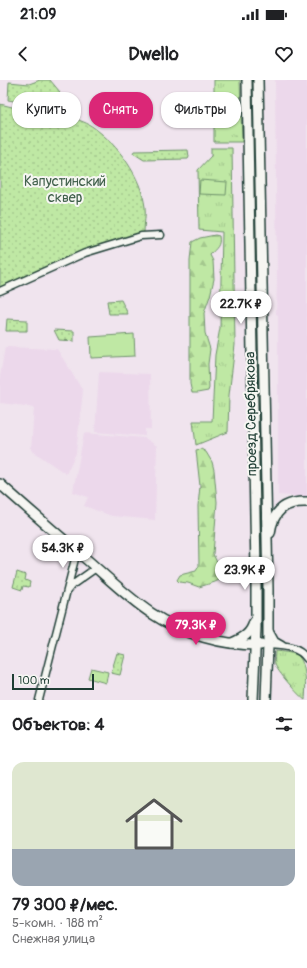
<!DOCTYPE html>
<html lang="ru">
<head>
<meta charset="utf-8">
<style>
	:root { --surface:#fff; --page:#f2f2f2; --text:#202124; --muted:#757577; --accent:#db2777 }
	body { margin:0; font-family:Pangolin,sans-serif; background:var(--page); color:var(--text); height:100vh; display:flex; flex-direction:column; font-size:15px; white-space:nowrap }
	* { box-sizing:border-box; margin:0 }
	p { font-size:13px; color:var(--muted) }
	.icon { flex:none; width:22px; height:22px; fill:none; stroke:currentColor; stroke-width:2; stroke-linecap:round; stroke-linejoin:round }
	.map { position:relative; height:620px; overflow:hidden }
	.details { display:flex; flex-direction:column; background:var(--surface); flex:1 }
	.details>* { flex:none }
	.guide { position:absolute; left:12px; top:12px; width:283px; height:36px; display:flex; gap:8px }
	.scale { position:absolute; left:12px; bottom:10px; width:82px; box-sizing:border-box; padding-left:4px; border:2px solid #1f3d34; border-top:0; font-size:11px; line-height:14px; white-space:nowrap; color:#1f3d34; -webkit-text-stroke:3px #f6f6f2; paint-order:stroke }
	.price { position:absolute; translate:-50% -34px; padding:0 9px; border-radius:14px; background:#fff; color:#222; font-size:13px; line-height:26px; filter:drop-shadow(0 1px 2px #0008) }
	.price::after { content:''; position:absolute; left:50%; top:24px; width:12px; height:9px; margin-left:-6px; background:inherit; clip-path:polygon(0 0,100% 0,50% 100%) }
	.price.active { background:var(--accent); color:#fff }
	ul { padding:0; list-style:none }
	li { display:grid; align-content:center; gap:8px; height:212px; padding:0 12px }
	li span { display:grid; place-items:center; height:124px; border-radius:12px; color:#555 }
	li>.icon { margin-inline-start:auto }
	span .icon { width:72px; height:72px; fill:#fffc; stroke-width:1 }
	li b { font-size:17px }
	h2 { display:flex; justify-content:space-between; align-items:center; height:48px; padding:0 12px; font-size:17px }
	.chip { padding:0 14px; border-radius:16px; background:var(--surface); box-shadow:0 1px 3px #0004; font-size:14px; line-height:36px }
	.chip.active { background:var(--accent); color:#fff }
	.status { display:flex; justify-content:space-between; align-items:center; height:28px; padding:0 20px; background:var(--surface); direction:ltr }
	.status svg { height:11px; fill:currentColor }
	header { display:flex; justify-content:space-between; align-items:center; height:52px; padding:0 12px; background:var(--surface); font-size:18px; font-weight:700 }
	.map>svg:first-child { display:block }
	.built { fill:#ecd8eb }
	.grass { fill:url(#grass-tufts); stroke:#6f926c }
	.forest { fill:url(#forest-firs); stroke:#6f926c }
	.park { fill:url(#park-dots); stroke:#6f926c }
	.garden { fill:#bfe8a4; stroke:#6f926c }
	.lines { fill:none; stroke-linecap:round; stroke-linejoin:round }
	.street-casing { stroke:#1f3d34; stroke-width:9 }
	.secondary-casing { stroke:#1f3d34; stroke-width:12 }
	.street { stroke:#f6f6f2; stroke-width:6 }
	.secondary { stroke:#f6f6f2; stroke-width:9 }
	.labels { text-anchor:middle; dominant-baseline:central; stroke-width:4; stroke-linejoin:round; paint-order:stroke }
	.park-label { font-size:14px; fill:#3f5f4a; stroke:#f6f6f2 }
	.street-label { font-size:14px; fill:#1f3d34; stroke:#f6f6f2 }
</style>
</head>
<body>
<div class="status"><b>21:09</b><svg viewBox="0 0 49 12"><path d="M0 12V9h3v3zM5 12V6h3v6zM10 12V3h3v9zM15 12V0h3v12zM26 1h20v11H26zM47 4h2v5h-2z"/></svg></div>
<header><svg class="icon" aria-label="back" viewBox="0 0 24 24"><path d="M15 5l-7 7 7 7"/></svg>Dwello<svg class="icon" aria-label="heart" viewBox="0 0 24 24"><path d="M12 20l-8-8c-3-5 5-10 8-4 3-6 11-1 8 4z"/></svg></header>
<div class="map">
<svg width="307" height="620" viewBox="0 0 307 620">
	<defs>
		<pattern id="grass-tufts" width="24" height="20" patternUnits="userSpaceOnUse"><rect width="24" height="20" fill="#bfe8a4"/><path d="M3 7l-1-3M5 7V3M7 7l1-3M15 17l-1-3M17 17v-4M19 17l1-3" fill="none" stroke="#a4c88e"/></pattern>
		<pattern id="forest-firs" width="22" height="20" patternUnits="userSpaceOnUse"><rect width="22" height="20" fill="#bfe8a4"/><path d="M5 1l3.5 6h-7zM16 11l3.5 6h-7z" fill="#a4c88e"/></pattern>
		<pattern id="park-dots" width="8" height="8" patternUnits="userSpaceOnUse"><rect width="8" height="8" fill="#bfe8a4"/><path d="M2 2h.1M6 6h.1" fill="none" stroke="#a4c88e" stroke-width="1.8" stroke-linecap="round"/></pattern>
	</defs>
	<rect width="100%" height="100%" fill="#f0e4ee"/>
	<filter id="ink" filterUnits="userSpaceOnUse"><feTurbulence type="fractalNoise" baseFrequency=".025" numOctaves="2"/><feDisplacementMap in="SourceGraphic" scale="8" xChannelSelector="R" yChannelSelector="G"/><feConvolveMatrix kernelMatrix="1 2 1 2 8 2 1 2 1" color-interpolation-filters="sRGB"/></filter>
	<g filter="url(#ink)">
		<g class="built">
			<path d="M275 0H307V417L278 415V235L276 234 277 203Z"/>
			<path d="M5 267 57 269 83 311 76 373 66 394 31 370 34 327 0 323V296Z"/>
			<path d="M99 292 150 294 151 349H145V356L95 352Z"/>
			<path d="M84 353 145 358 157 366 155 440 112 436 84 426 88 417 73 412Z"/>
		</g>
		<g class="grass">
			<path d="M214 0H240L242 62H214Z"/>
			<path d="M211 68H232L235 265 229 315 228 352 196 365 193 341H212L215 275 220 248 222 152 199 150 198 90 211 76Z"/>
			<path d="M275 571C282 572 291 572 297 575 307 582 306 608 305 620 300 617 276 590 275 584 274 580 275 575 275 571Z"/>
		</g>
		<g class="forest">
			<path d="M215 155 219 156C221 166 216 168 210 175L213 181 214 199 210 216 204 233 205 253 210 269 208 284 209 308 208 311 197 313H192L190 304V181L192 162 200 158Z"/>
			<path d="M201 369 206 372 212 382 214 390 217 422 213 474 223 495V498L215 502 199 507 188 503 179 502 177 500 180 495 196 491 199 486 198 426 200 406 196 370Z"/>
		</g>
		<g class="park">
			<path d="M40 0H50L60 12 29 26 20 25V22L8 20 9 2 29 4Z"/>
			<path d="M0 24 28 31 31 30 66 33C74 40 85 41 93 47 118 65 141 96 145 127 146 135 144 144 144 152L85 170 0 209Z"/>
			<path d="M188 70 189 77 188 79 144 80 133 73 134 71Z"/>
			<path d="M121 220 128 234H109L107 221Z"/>
			<path d="M7 239 27 240V251H6Z"/>
			<path d="M54 250 74 251V261L59 260Z"/>
			<path d="M17 492 26 495 25 500 30 502 29 507 23 506 22 510 13 507Z"/>
			<path d="M117 573 125 575 120 595 111 593Z"/>
		</g>
		<g class="garden">
			<path d="M200 100 227 102 226 115 199 114Z"/>
			<path d="M134 254 135 276 91 278 90 257Z"/>
			<path d="M91 588 108 592 106 603 88 598Z"/>
		</g>
		<g class="lines">
			<g class="street-casing">
				<g id="street">
					<path d="M0 211 85 173 141 156 161 155"/>
					<path d="M68 510 72 505 96 488"/>
					<path d="M269 550 275 561 282 565"/>
					<path d="M268 565C282 566 298 566 307 579"/>
					<path d="M39 620 77 471"/>
				</g>
			</g>
			<g class="secondary-casing">
				<g id="secondary">
					<path d="M247 0 256 490V547L253 620"/>
					<path d="M258 0 268 509V565L266 620"/>
					<path d="M0 404C28 429 57 454 85 478 107 497 127 517 151 533 182 554 224 566 261 565"/>
					<path d="M270 453C273 431 285 421 307 422"/>
					<path d="M232 563C243 558 251 554 254 542"/>
				</g>
			</g>
			<use href="#street" class="street"/>
			<use href="#secondary" class="secondary"/>
		</g>
	</g>
	<g class="labels">
		<g class="park-label">
			<text x="65" y="101">Капустинский<tspan x="65" dy="16">сквер</tspan></text>
		</g>
		<g class="street-label">
			<text transform="translate(251 334) rotate(-91)">проезд Серебрякова</text>
		</g>
	</g>
</svg>
<div class="scale">100 m</div>
<b class="price" style="left:241px;top:245px">22.7K ₽</b>
<b class="price" style="left:63px;top:489px">54.3K ₽</b>
<b class="price" style="left:245px;top:511px">23.9K ₽</b>
<b class="price active" style="left:196px;top:566px">79.3K ₽</b>
<div class="guide">
<a class="chip">Купить</a>
<a class="chip active">Снять</a>
<a class="chip">Фильтры</a>
</div>
</div>
<section class="details">
<h2>Объектов: 4<svg class="icon" aria-label="filters" viewBox="0 0 24 24"><path d="M4 7h16M4 17h16"/><circle cx="9" cy="7" r="2"/><circle cx="15" cy="17" r="2"/></svg></h2>
<ul>
<li><span style="background:linear-gradient(#dfe7d0 70%,#9aa5b1 0)"><svg class="icon" aria-label="home" viewBox="0 0 24 24"><path d="M3 11l9-7 9 7M6 9v11h12V9"/></svg></span><div><b>79 300 ₽/мес.</b><p>5-комн. · 188 m²</p><p>Снежная улица</p></div></li>
</ul>
</section>
</body>
</html>
